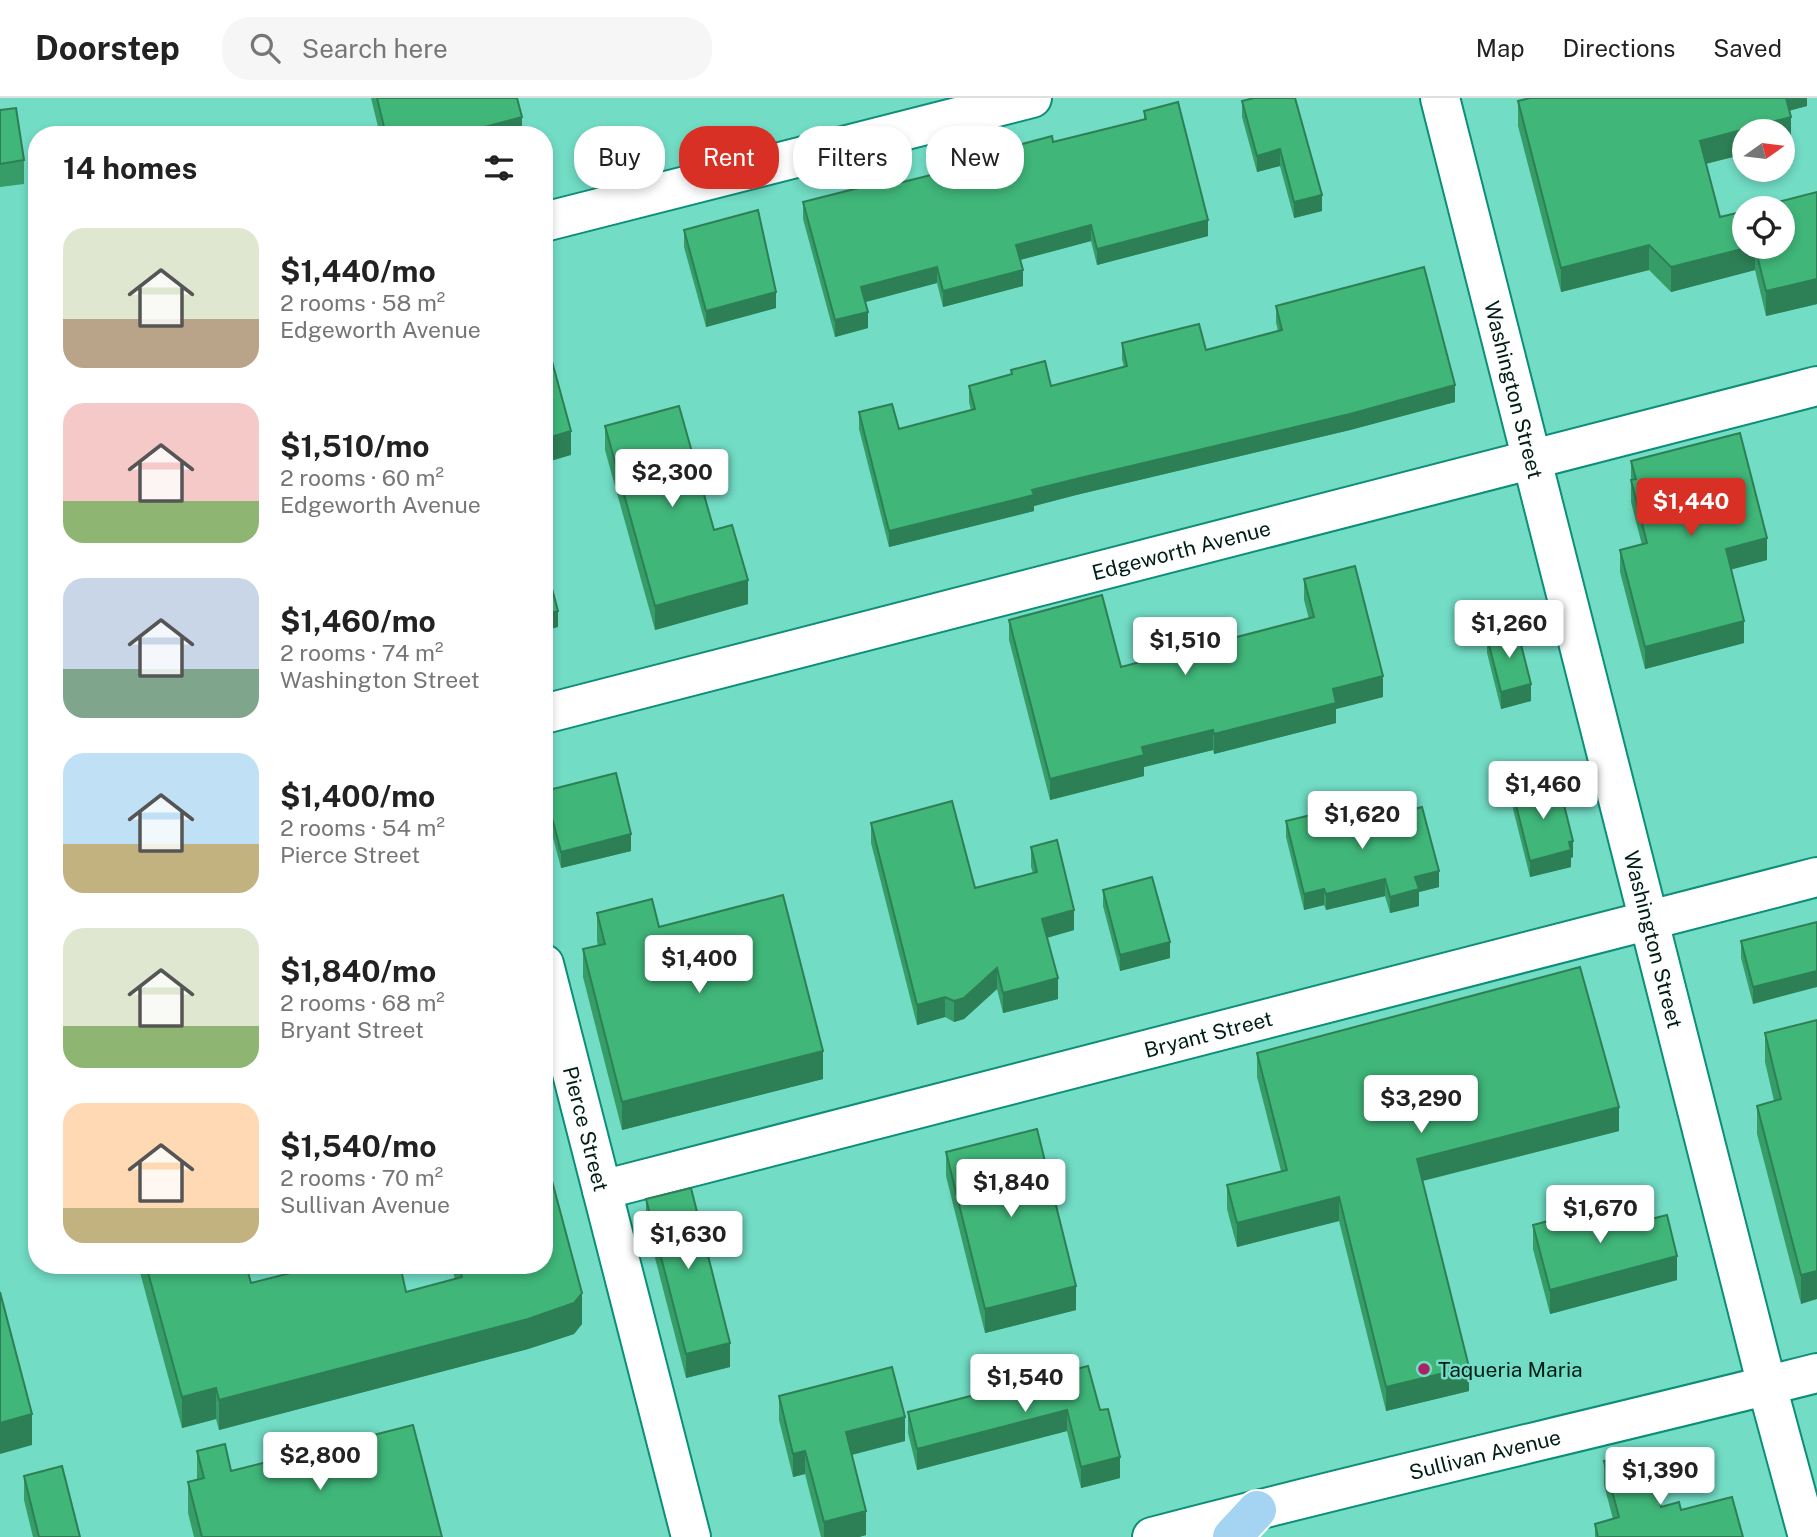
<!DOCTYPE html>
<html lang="en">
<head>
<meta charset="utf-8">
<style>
	:root { --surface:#fff; --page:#f6f6f6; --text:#222; --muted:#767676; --line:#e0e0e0; --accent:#d93025 }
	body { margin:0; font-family:"Public Sans",sans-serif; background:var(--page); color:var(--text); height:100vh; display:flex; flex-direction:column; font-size:26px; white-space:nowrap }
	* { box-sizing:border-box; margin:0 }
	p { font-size:23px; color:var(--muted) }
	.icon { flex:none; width:38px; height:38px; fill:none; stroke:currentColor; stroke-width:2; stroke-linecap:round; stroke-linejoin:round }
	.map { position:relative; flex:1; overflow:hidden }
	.sheet { position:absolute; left:28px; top:28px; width:525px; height:1148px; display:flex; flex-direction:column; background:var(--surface); border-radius:28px; box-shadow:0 4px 10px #0003 }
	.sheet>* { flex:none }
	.hud { position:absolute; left:574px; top:28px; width:665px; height:63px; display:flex; gap:14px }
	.needle { width:46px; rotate:76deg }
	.tools { position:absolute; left:1732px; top:21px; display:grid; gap:14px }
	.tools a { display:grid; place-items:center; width:63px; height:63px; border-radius:50%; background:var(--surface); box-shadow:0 4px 10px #0003; font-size:35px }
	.price { position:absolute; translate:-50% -60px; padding:0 16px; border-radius:7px; background:#fff; color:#222; font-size:23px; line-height:46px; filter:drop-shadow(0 2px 4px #0008) }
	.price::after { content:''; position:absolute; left:50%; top:42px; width:21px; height:16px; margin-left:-10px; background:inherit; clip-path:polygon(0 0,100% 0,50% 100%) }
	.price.active { background:var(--accent); color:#fff }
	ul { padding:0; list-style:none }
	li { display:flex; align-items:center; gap:21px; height:175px; padding:0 35px }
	li span { display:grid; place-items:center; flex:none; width:196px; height:140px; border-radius:21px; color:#555 }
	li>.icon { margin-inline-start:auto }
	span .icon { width:84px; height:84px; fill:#fffc; stroke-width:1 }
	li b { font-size:30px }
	h2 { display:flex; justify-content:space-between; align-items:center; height:84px; padding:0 35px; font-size:30px }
	.pill { padding:0 24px; border-radius:28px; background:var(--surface); box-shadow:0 4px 10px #0003; font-size:24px; line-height:63px }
	.pill.active { background:var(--accent); color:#fff }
	header { display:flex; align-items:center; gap:42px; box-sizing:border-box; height:98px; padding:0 35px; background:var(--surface); border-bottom:2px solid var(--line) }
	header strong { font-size:33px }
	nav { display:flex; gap:38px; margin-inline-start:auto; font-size:24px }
	.search { width:490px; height:63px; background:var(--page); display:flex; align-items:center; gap:18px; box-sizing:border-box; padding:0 24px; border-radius:28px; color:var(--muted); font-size:26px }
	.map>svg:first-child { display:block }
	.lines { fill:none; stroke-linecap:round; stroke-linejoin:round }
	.minor-casing { stroke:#0c8e79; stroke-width:42 }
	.highway-casing { stroke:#fff; stroke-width:42 }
	.minor { stroke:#fff; stroke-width:38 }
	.highway { stroke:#a5d4f3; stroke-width:38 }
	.wall { fill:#379d68 }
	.shaded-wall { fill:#2d7f55 }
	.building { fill:#40b679; stroke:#2d7f55; stroke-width:2 }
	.poi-dot { fill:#ab2163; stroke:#72dcc5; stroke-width:2.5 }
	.labels { text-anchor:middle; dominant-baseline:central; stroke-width:5; stroke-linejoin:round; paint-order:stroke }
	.street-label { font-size:21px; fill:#001e17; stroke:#72dcc5 }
	.poi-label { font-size:21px; fill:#001e17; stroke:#72dcc5; text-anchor:start }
</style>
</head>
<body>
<header>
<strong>Doorstep</strong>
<div class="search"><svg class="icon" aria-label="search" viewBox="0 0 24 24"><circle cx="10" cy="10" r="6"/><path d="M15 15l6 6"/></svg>Search here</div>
<nav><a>Map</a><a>Directions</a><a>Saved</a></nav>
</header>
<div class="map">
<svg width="1817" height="1439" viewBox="0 0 1817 1439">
	<rect width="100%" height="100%" fill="#72dcc5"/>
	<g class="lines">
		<g class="minor-casing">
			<g id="minor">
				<path id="s1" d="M1440 0 1767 1288 1808 1439"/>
				<path d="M544 124 1032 0"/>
				<path id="s2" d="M544 616 1817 288"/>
				<path id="s3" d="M544 866 691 1439"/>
				<path id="s4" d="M602 1092 1817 779"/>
				<path id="s5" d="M1152 1439C1373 1381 1595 1331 1817 1275"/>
			</g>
		</g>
		<g class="highway-casing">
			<path id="highway" d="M1232 1439 1257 1412"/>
		</g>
		<use href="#minor" class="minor"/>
		<use href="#highway" class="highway"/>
	</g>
	<g class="wall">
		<path d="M371 0H517L522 37H380Z"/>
		<path d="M1254 0 1322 113 1294 120 1280 68 1257 74 1242 19V3Z"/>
		<path d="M1807 0V8L1789 13 1791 44 1706 66 1720 119 1817 94V206L1766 218 1755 172 1671 194 1649 172 1561 194 1518 28V3Z"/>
		<path d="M0 12 24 62V86L0 89Z"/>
		<path d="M1144 13 1208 138 1097 167 1091 143 1054 153 1020 162 1023 188 943 209 937 185 866 204 868 230 835 239 803 121V104L899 85 959 70 1007 56V50L1053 44 1144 21Z"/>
		<path d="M684 132 776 210 706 229 684 149Z"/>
		<path d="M1276 208 1455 304 1350 332 1076 397 1034 408V413L889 449 859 331V314L899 331 971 312 969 304V288L1011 277V272L1051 288 1124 269 1122 261V245L1206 252 1278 233 1276 224Z"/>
		<path d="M605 328 714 432 748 506 655 532 605 352Z"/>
		<path d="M1631 363 1767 462 1731 471 1744 545 1645 571 1620 474V452L1642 447 1631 404Z"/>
		<path d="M1304 481 1383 599 1336 611V625L1214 656 1213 652 1144 669V678L1050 702 1009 542V522L1121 569 1309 521 1304 502Z"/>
		<path d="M1487 539 1531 603 1501 611 1487 555Z"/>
		<path d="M545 693 631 753 561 770 545 709Z"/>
		<path d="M1513 695 1573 759 1571 760V769L1530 779 1513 711Z"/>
		<path d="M1286 723 1345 728 1439 789 1419 794V808L1390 815 1385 798 1326 812 1324 807 1304 812 1286 739Z"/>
		<path d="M871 725 975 790 1033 775 1031 769V749L1074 832 1047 840 1058 901 1003 915 997 891 964 921 954 924 945 919 917 927 871 745Z"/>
		<path d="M1103 792 1170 860 1120 873 1103 808Z"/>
		<path d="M597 815 659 829 823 981 622 1032 583 879V851L598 848 597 843Z"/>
		<path d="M1817 824 1753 906 1741 860V843Z"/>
		<path d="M1817 922 1801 1206 1757 1036V1008L1774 1003 1765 964V935Z"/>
		<path d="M1257 955 1619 1033 1423 1083 1469 1293 1386 1313 1339 1123 1237 1149 1227 1111V1087L1281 1073 1257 979Z"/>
		<path d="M946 1054 1076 1212 985 1235 946 1078Z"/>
		<path d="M646 1101 730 1269 686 1280 646 1125Z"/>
		<path d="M1533 1127H1627L1677 1182 1550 1216 1533 1151Z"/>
		<path d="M138 1167H246L251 1185 406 1194 455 1181 451 1167H544L582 1226 574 1236 528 1251 219 1332 216 1321 182 1330Z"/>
		<path d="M779 1298 905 1343 852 1357 866 1437 859 1439H821L805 1376 793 1379 779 1322Z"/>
		<path d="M1100 1312 1120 1380 1081 1390 1067 1333 917 1372 908 1335V1314Z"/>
		<path d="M197 1353 231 1373 442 1439H194L188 1415V1384L197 1381Z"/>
		<path d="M1604 1363 1661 1409 1681 1412 1743 1439H1595V1426L1613 1421 1604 1387Z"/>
		<path d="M24 1378 80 1439H33L24 1402Z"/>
	</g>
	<g class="shaded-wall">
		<path d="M1783 0H1807V8L1783 14Z"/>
		<path d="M522 19V37H454Z"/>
		<path d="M1791 19V44L1783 46V33H1745V56L1700 67V43Z"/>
		<path d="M1280 51V68L1257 74V58Z"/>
		<path d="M1322 97V113L1294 120V104Z"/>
		<path d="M1208 122V138L1097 167V151Z"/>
		<path d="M1091 127V143L1016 163V147Z"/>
		<path d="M1649 147V172L1561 194V170Z"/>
		<path d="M1750 149H1755V172L1671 194V169Z"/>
		<path d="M937 169V185L861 205V189Z"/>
		<path d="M1023 172V188L943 209V193Z"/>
		<path d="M1817 181V206L1766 218V193Z"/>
		<path d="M776 194V210L706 229V213Z"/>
		<path d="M868 214V230L835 239V222Z"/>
		<path d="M1455 287V304L1350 332 1076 397 1034 408V413L889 449V433L1076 381Z"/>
		<path d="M571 333V357L544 365V341Z"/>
		<path d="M1767 440V462L1726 473V451Z"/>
		<path d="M748 482V506L655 532V508Z"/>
		<path d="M558 513V529L544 533V517Z"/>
		<path d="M1744 523V545L1645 571V549Z"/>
		<path d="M1383 578V599L1336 611V625L1214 656V636L1333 591Z"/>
		<path d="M1531 586V603L1501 611V594Z"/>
		<path d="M1213 632V652L1144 669V678L1050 702V681L1142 649Z"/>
		<path d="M631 736V753L561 770V754Z"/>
		<path d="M1573 743V759L1571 760V769L1530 779V763Z"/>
		<path d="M1439 773V789L1419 794V808L1390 815V799L1415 779Z"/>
		<path d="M1385 781V798L1326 812V796Z"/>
		<path d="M1324 791V807L1304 812V796Z"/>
		<path d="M1074 812V832L1042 841V821Z"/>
		<path d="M1170 844V860L1120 873V857Z"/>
		<path d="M997 870V891L964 921 954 924V903Z"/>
		<path d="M1817 873V889L1753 906V889Z"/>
		<path d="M1058 880V901L1003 915V895Z"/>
		<path d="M945 899V919L917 927V907Z"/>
		<path d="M823 953V981L622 1032V1004Z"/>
		<path d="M1619 1009V1033L1417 1084V1061Z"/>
		<path d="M1339 1099V1123L1237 1149V1125Z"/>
		<path d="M1677 1158V1182L1550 1216V1192Z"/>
		<path d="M1817 1173V1201L1801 1206V1177Z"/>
		<path d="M1076 1188V1212L985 1235V1211Z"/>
		<path d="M582 1195V1226L574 1236 528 1251 219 1332V1302Z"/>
		<path d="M730 1245V1269L686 1280V1256Z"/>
		<path d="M1469 1269V1293L1386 1313V1289Z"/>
		<path d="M216 1290V1321L182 1330V1299Z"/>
		<path d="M1067 1312V1333L917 1372V1351Z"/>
		<path d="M32 1316V1347L0 1356V1325Z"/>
		<path d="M905 1319V1343L846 1358V1334Z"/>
		<path d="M805 1353V1376L793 1379V1356Z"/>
		<path d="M1120 1359V1380L1081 1390V1369Z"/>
		<path d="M866 1413V1437L859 1439H824V1424Z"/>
	</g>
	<g class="building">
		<path d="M377 0H517L522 19 454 37H386Z"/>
		<path d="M1254 0H1295L1322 97 1294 104 1280 51 1257 58 1242 3Z"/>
		<path d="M1530 0H1786L1791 19 1700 43 1720 119 1745 113V149H1750L1671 169 1649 147 1561 170 1518 3Z"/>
		<path d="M1178 4 1208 122 1097 151 1091 127 1054 137 1016 147 1023 172 943 193 937 169 861 189 868 214 835 222 803 104 898 80 899 85 959 70 1009 56 1007 50 1052 38 1053 44 1146 21 1144 13Z"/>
		<path d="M16 10 24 62 0 66V12Z"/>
		<path d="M1817 94V181L1766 193 1755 149H1783V110H1755Z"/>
		<path d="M758 112 776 194 706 213 684 132Z"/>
		<path d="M1424 169 1455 287 1350 316 1076 381 1032 392 1034 397 889 433 859 314 892 306 899 331 975 311 969 288 1012 276 1011 272 1045 263 1051 288 1127 268 1122 245 1199 226 1206 252 1282 232 1276 208Z"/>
		<path d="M544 234 571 333 544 341Z"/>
		<path d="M679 308 714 432 732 427 748 482 655 508 605 328Z"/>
		<path d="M1740 335 1767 440 1726 451 1744 523 1645 549 1620 452 1647 445 1631 382 1636 381 1631 363Z"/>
		<path d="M544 461 558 513 544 517Z"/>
		<path d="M1355 468 1383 578 1333 591 1336 605 1214 636 1213 632 1142 649 1144 657 1050 681 1009 522 1102 497 1121 569 1314 519 1304 481Z"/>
		<path d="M1517 531 1531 586 1501 594 1487 539Z"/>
		<path d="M616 675 631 736 561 754 545 693Z"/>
		<path d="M1556 684 1561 704 1563 703 1573 743 1569 744 1571 752 1530 763 1513 695Z"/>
		<path d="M952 703 975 790 1037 774 1031 749 1057 742 1074 812 1042 821 1058 880 1003 895 997 870 964 900 954 903 945 899 917 907 871 725Z"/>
		<path d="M1422 709 1439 773 1415 779 1419 791 1390 799 1385 781 1326 796 1324 791 1304 796 1286 723 1340 710 1345 728Z"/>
		<path d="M1152 779 1170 844 1120 857 1103 792Z"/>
		<path d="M783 797 823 953 622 1004 583 851 605 846 597 815 652 801 659 829Z"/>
		<path d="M1817 824V873L1753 889 1741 843Z"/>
		<path d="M1580 869 1619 1009 1417 1061 1469 1269 1386 1289 1339 1099 1237 1125 1227 1087 1287 1072 1257 955Z"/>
		<path d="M1817 922V1173L1801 1177 1757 1008 1781 1001 1765 935Z"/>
		<path d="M1037 1031 1076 1188 985 1211 946 1054Z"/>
		<path d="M544 1053 582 1195 574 1205 528 1221 219 1302 216 1290 182 1299 146 1167H246L251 1185 322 1167H400L406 1194 462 1179 459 1167H544Z"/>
		<path d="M691 1090 730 1245 686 1256 646 1101Z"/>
		<path d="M1621 1104 1627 1127 1667 1117 1677 1158 1550 1192 1533 1127Z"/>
		<path d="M0 1194 32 1316 0 1325Z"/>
		<path d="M1088 1268 1100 1312 1108 1311 1120 1359 1081 1369 1067 1312 917 1351 908 1314Z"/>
		<path d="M892 1269 905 1319 846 1334 866 1413 824 1424 805 1353 793 1356 779 1298Z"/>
		<path d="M413 1327 442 1439H202L188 1384 204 1380 197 1353 225 1346 231 1373Z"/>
		<path d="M1646 1352 1661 1409 1679 1404 1681 1412 1732 1399 1743 1439H1598L1595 1426 1619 1419 1604 1363Z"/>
		<path d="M62 1368 80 1439H39L24 1378Z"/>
	</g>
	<circle class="poi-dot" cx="1424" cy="1271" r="7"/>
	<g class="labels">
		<g class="street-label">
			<text stroke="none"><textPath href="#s1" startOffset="301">Washington Street</textPath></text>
			<text stroke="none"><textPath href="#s2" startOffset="658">Edgeworth Avenue</textPath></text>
			<text stroke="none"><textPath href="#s1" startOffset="868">Washington Street</textPath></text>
			<text stroke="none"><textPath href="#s4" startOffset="626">Bryant Street</textPath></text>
			<text stroke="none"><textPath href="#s3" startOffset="170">Pierce Street</textPath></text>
			<text stroke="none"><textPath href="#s5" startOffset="343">Sullivan Avenue</textPath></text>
		</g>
		<g class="poi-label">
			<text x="1438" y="1271">Taqueria Maria</text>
		</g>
	</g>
</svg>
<div class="tools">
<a><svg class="needle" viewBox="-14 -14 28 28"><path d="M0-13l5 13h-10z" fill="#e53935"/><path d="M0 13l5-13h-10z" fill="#767676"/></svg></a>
<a><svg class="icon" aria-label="locate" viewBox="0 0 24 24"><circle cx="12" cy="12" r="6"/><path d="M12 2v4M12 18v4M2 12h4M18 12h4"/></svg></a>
</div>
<b class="price" style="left:672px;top:411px">$2,300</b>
<b class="price active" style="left:1691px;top:440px">$1,440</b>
<b class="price" style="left:1509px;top:562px">$1,260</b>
<b class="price" style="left:1185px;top:579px">$1,510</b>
<b class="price" style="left:1543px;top:723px">$1,460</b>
<b class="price" style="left:1362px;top:753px">$1,620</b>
<b class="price" style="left:699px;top:897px">$1,400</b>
<b class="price" style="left:1421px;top:1037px">$3,290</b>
<b class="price" style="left:1011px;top:1121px">$1,840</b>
<b class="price" style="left:1600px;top:1147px">$1,670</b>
<b class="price" style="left:688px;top:1173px">$1,630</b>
<b class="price" style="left:1025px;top:1316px">$1,540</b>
<b class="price" style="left:320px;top:1394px">$2,800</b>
<b class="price" style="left:1660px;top:1409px">$1,390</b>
<div class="hud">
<a class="pill">Buy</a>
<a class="pill active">Rent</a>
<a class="pill">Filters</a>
<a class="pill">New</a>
</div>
<section class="sheet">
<h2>14 homes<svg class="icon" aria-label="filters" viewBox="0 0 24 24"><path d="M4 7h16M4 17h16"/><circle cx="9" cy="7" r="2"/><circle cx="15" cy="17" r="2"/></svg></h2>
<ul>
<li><span style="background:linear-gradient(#dfe7d0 65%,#b9a48a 0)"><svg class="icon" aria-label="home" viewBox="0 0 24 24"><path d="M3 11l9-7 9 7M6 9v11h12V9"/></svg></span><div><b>$1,440/mo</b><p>2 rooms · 58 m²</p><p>Edgeworth Avenue</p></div></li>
<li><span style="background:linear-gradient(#f6c9c9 70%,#8fb573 0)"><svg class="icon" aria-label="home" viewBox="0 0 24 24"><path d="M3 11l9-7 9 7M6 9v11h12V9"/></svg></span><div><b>$1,510/mo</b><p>2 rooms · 60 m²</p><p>Edgeworth Avenue</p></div></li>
<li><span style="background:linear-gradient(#c9d6e8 65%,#7fa58c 0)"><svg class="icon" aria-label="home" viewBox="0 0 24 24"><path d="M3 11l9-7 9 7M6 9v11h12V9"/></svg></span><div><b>$1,460/mo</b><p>2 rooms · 74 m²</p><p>Washington Street</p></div></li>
<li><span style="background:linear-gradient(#bfe0f5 65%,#c2b280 0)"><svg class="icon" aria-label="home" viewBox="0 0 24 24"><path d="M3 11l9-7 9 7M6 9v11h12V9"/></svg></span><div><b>$1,400/mo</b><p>2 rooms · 54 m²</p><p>Pierce Street</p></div></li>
<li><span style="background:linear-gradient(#dfe7d0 70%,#8fb573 0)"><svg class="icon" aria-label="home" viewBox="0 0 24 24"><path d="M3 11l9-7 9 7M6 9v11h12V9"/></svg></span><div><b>$1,840/mo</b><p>2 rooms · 68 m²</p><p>Bryant Street</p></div></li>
<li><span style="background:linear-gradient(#ffd9b3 75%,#c2b280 0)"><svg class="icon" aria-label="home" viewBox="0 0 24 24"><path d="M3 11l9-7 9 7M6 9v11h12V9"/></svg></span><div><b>$1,540/mo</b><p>2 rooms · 70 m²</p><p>Sullivan Avenue</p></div></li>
</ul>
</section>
</div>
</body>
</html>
